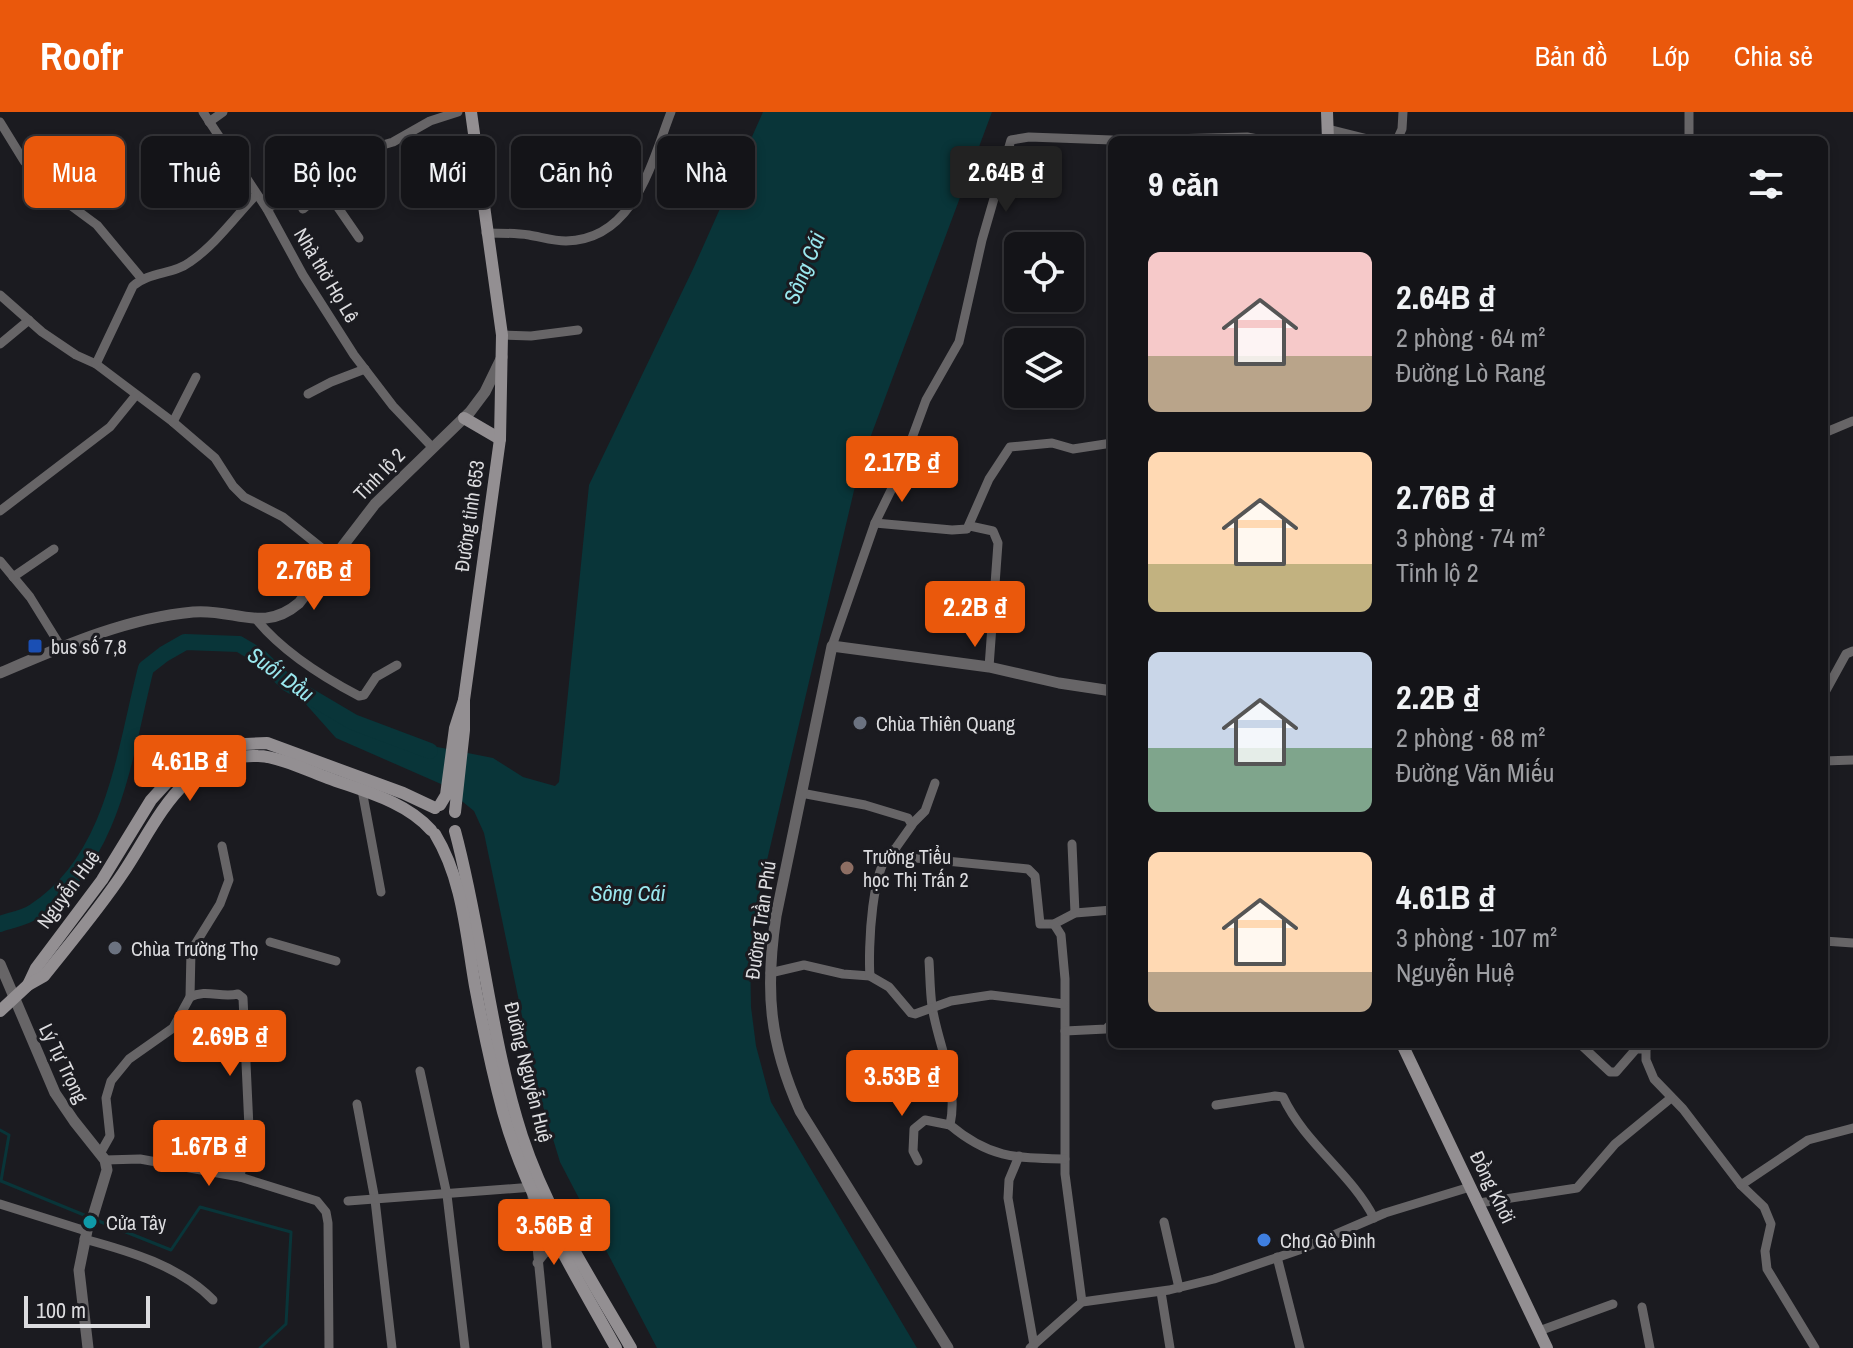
<!DOCTYPE html>
<html lang="vi">
<head>
<meta charset="utf-8">
<style>
	:root { --surface:#141418; --page:#212125; --text:#f1f3f6; --muted:#9d9ea2; --line:#333337; --accent:#ea580c }
	body { margin:0; font-family:"Archivo Narrow",sans-serif; background:var(--page); color:var(--text); height:100vh; display:flex; flex-direction:column; font-size:30px; white-space:nowrap }
	* { box-sizing:border-box; margin:0 }
	p { font-size:26px; color:var(--muted) }
	.icon { flex:none; width:44px; height:44px; fill:none; stroke:currentColor; stroke-width:2; stroke-linecap:round; stroke-linejoin:round }
	.map { position:relative; flex:1; overflow:hidden }
	.sheet { position:absolute; left:1108px; top:24px; width:720px; height:912px; display:flex; flex-direction:column; background:var(--surface); border-radius:12px; box-shadow:0 4px 12px #0003,0 0 0 2px var(--line) }
	.sheet>* { flex:none }
	.top-card { position:absolute; left:24px; top:24px; width:760px; height:72px; display:flex; gap:16px }
	.fabs { position:absolute; left:1004px; top:120px; display:grid; gap:16px }
	.fabs a { display:grid; place-items:center; width:80px; height:80px; border-radius:12px; background:var(--surface); box-shadow:0 4px 12px #0003,0 0 0 2px var(--line); font-size:40px }
	.scale { position:absolute; left:24px; bottom:20px; width:126px; box-sizing:border-box; padding-left:8px; border:4px solid #dcdcdf; border-top:0; font-size:22px; line-height:28px; white-space:nowrap; color:#dcdcdf; -webkit-text-stroke:6px #1b1b20; paint-order:stroke }
	.price { position:absolute; translate:-50% -68px; padding:0 18px; border-radius:8px; background:var(--accent); color:#fff; font-size:26px; line-height:52px; filter:drop-shadow(0 2px 4px #0008) }
	.price::after { content:''; position:absolute; left:50%; top:48px; width:24px; height:18px; margin-left:-12px; background:inherit; clip-path:polygon(0 0,100% 0,50% 100%) }
	.price.on { background:#222; color:#fff }
	ul { padding:0; list-style:none }
	li { display:flex; align-items:center; gap:24px; height:200px; padding:0 40px }
	li span { display:grid; place-items:center; flex:none; width:224px; height:160px; border-radius:12px; color:#555 }
	li>.icon { margin-inline-start:auto }
	span .icon { width:96px; height:96px; fill:#fffc; stroke-width:1 }
	li b { font-size:34px }
	h2 { display:flex; justify-content:space-between; align-items:center; height:96px; padding:0 40px; font-size:34px }
	.tag { padding:0 28px; border-radius:12px; background:var(--surface); box-shadow:0 4px 12px #0003,0 0 0 2px var(--line); font-size:28px; line-height:72px }
	.tag.on { background:var(--accent); color:#fff }
	header { display:flex; align-items:center; gap:48px; box-sizing:border-box; height:112px; padding:0 40px; background:var(--accent); color:#fff }
	header strong { font-size:38px }
	nav { display:flex; gap:44px; margin-inline-start:auto; font-size:28px }
	.map>svg:first-child { display:block }
	.water { fill:#093539 }
	.lines { fill:none; stroke-linecap:round; stroke-linejoin:round }
	.stream { stroke:#093539; stroke-width:3 }
	.river { stroke:#093539; stroke-width:16 }
	.minor { stroke:#676567; stroke-width:9 }
	.tertiary { stroke:#676567; stroke-width:11 }
	.secondary { stroke:#938f92; stroke-width:12 }
	.transit-dot { fill:#1a4fb4; stroke:#1b1b20; stroke-width:3 }
	.worship-dot { fill:#6b7280; stroke:#1b1b20; stroke-width:3 }
	.education-dot { fill:#8d6e63; stroke:#1b1b20; stroke-width:3 }
	.culture-dot { fill:#0f9aa8; stroke:#1b1b20; stroke-width:3 }
	.shop-dot { fill:#3f7fe0; stroke:#1b1b20; stroke-width:3 }
	.labels { text-anchor:middle; dominant-baseline:central; stroke-width:6; stroke-linejoin:round; paint-order:stroke }
	.street-label { font-size:20px; fill:#dcdcdf; stroke:#1b1b20 }
	.poi-label { font-size:20px; fill:#dcdcdf; stroke:#1b1b20; text-anchor:start }
	.water-label { font-size:22px; font-style:italic; fill:#9ae8ef; stroke:#1b1b20 }
</style>
</head>
<body>
<header>
<strong>Roofr</strong>
<nav><a>Bản đồ</a><a>Lớp</a><a>Chia sẻ</a></nav>
</header>
<div class="map">
<svg width="1853" height="1236" viewBox="0 0 1853 1236">
	<rect width="100%" height="100%" fill="#1b1b20"/>
	<path class="water" d="M763 0H992L860 353 756 795 750 845 751 895 756 934 771 990 917 1236H657L560 1050 536 971 484 721 474 699 441 672 336 626 287 571 348 610 397 634 412 630 493 646 523 665 555 674 559 670 589 373 694 155Z"/>
	<g class="lines">
		<g class="stream">
			<path d="M0 1018 9 1023 1 1069 89 1105"/>
			<path d="M96 1108 171 1138 200 1095 291 1120 286 1212 260 1236"/>
		</g>
		<path class="river" d="M0 812C11 808 25 806 35 799 115 746 124 641 146 556L164 542 185 530 239 532 259 544 287 571 353 610 430 639"/>
		<g class="minor">
			<path d="M203 0 267 97 303 163 354 243 393 294 433 336"/>
			<path d="M0 10 24 49 51 79 97 113 142 167"/>
			<path d="M209 10 223 0"/>
			<path d="M1328 17 1372 28"/>
			<path d="M1129 28 1247 25 1263 28"/>
			<path d="M1397 28 1402 17 1403 0"/>
			<path d="M1689 28V0"/>
			<path d="M295 80 303 97 316 86 328 81 359 126"/>
			<path d="M267 97 347 48 366 38 393 30 430 9 458 0"/>
			<path d="M486 121C501 121 515 121 529 123 541 125 554 129 566 129 634 128 651 52 671 0"/>
			<path d="M0 183 42 220 76 243 96 252 173 310 215 346 233 374 244 385 283 405 333 445"/>
			<path d="M502 223 531 224 578 218"/>
			<path d="M0 232 29 208"/>
			<path d="M96 252 133 174C150 159 173 163 190 150 215 133 235 105 256 83"/>
			<path d="M308 282 331 270 365 257"/>
			<path d="M173 310 196 265"/>
			<path d="M1824 321 1853 309"/>
			<path d="M0 399 110 315 136 283"/>
			<path d="M875 411 952 418 967 417 989 367 1010 335 1052 331 1073 337 1112 331"/>
			<path d="M970 414 993 419 998 431 989 555"/>
			<path d="M0 449 30 485 61 535"/>
			<path d="M13 465 54 437"/>
			<path d="M256 507C282 539 323 565 359 584L364 583 376 565 397 553"/>
			<path d="M832 534 875 411 898 364 926 288 959 230 982 128 1011 28 1029 25 1112 28"/>
			<path d="M1824 582 1846 542 1853 539"/>
			<path d="M1824 649 1853 648"/>
			<path d="M362 678 381 780"/>
			<path d="M801 681 865 693 908 706 912 713 895 737 897 742 905 745 1028 757 1035 764 1040 812H1054L1075 801 1112 798"/>
			<path d="M913 711 925 699 935 671"/>
			<path d="M1072 732 1075 801"/>
			<path d="M1054 812 1061 823 1065 867V1062L1082 1190"/>
			<path d="M1824 829 1853 831"/>
			<path d="M270 830 336 849"/>
			<path d="M929 849C930 864 930 879 932 894 938 934 959 971 950 1013 989 1046 1015 1046 1065 1047"/>
			<path d="M1112 860V890"/>
			<path d="M770 861 804 853 843 862 870 864 889 875 911 901 915 902 951 889 991 883 1064 892"/>
			<path d="M870 864C868 840 871 746 895 737"/>
			<path d="M190 885C206 877 221 886 238 882L243 886 249 1016 240 1065"/>
			<path d="M1065 919 1106 917 1112 911"/>
			<path d="M1580 932 1610 960H1616L1636 937H1646"/>
			<path d="M1646 932V948L1654 967 1683 997 1741 1073 1764 1095 1771 1112 1765 1139 1767 1157 1815 1236"/>
			<path d="M420 959 447 1083 465 1236"/>
			<path d="M357 992 375 1088 392 1236"/>
			<path d="M1216 993 1275 984 1283 985C1305 1032 1351 1061 1374 1106"/>
			<path d="M101 1040 110 1024 106 986 111 969 129 947 173 916 190 885 191 839 220 792 229 768 222 734"/>
			<path d="M1019 1044 1009 1068 1008 1086 1034 1233"/>
			<path d="M105 1048 140 1047 240 1065 317 1089 326 1100 328 1111 329 1236"/>
			<path d="M918 1049 913 1039 914 1017 925 1008 950 1013"/>
			<path d="M1741 1073 1808 1028 1853 1016"/>
			<path d="M532 1084 547 1236"/>
			<path d="M348 1089 533 1075"/>
			<path d="M1479 1091 1577 1076 1615 1032 1671 986"/>
			<path d="M0 1092 86 1119"/>
			<path d="M1164 1110 1179 1176"/>
			<path d="M84 1127C129 1139 180 1154 213 1188"/>
			<path d="M1277 1145 1300 1236"/>
			<path d="M537 1151 545 1141 557 1138 563 1142"/>
			<path d="M1161 1180 1170 1236"/>
			<path d="M1642 1195 1650 1236"/>
			<path d="M1539 1219 1613 1192"/>
			<path d="M1030 1236 1082 1190 1169 1178 1214 1167 1299 1138 1385 1101 1470 1075"/>
		</g>
		<g class="tertiary">
			<path d="M0 561C61 535 126 506 193 500 234 496 263 522 299 491L375 392 470 300 485 280 502 245"/>
			<path d="M0 852 55 981 74 1009 105 1048 107 1058 93 1104"/>
			<path d="M88 1236 79 1158 88 1114"/>
			<path d="M948 1236 800 999C769 930 765 878 776 804L832 534 989 555 1059 571 1112 579"/>
		</g>
		<g class="secondary">
			<path d="M1327 0 1328 28"/>
			<path d="M464 306 500 327"/>
			<path d="M464 588 500 327 502 223 471 0"/>
			<path d="M440 693 446 683 455 616 464 588V618L455 700"/>
			<path d="M455 719C482 819 490 925 522 1024 547 1100 591 1167 631 1236"/>
			<path d="M435 722C463 768 466 823 475 874 483 916 492 959 503 1000 526 1084 574 1160 616 1236"/>
			<path d="M28 873 36 856 102 768 151 688 182 654 198 644 224 633 267 631 403 681 435 696"/>
			<path d="M0 899 28 873 44 864C71 830 99 797 123 761 158 709 182 641 258 644 277 644 309 659 328 666 363 679 405 689 431 718"/>
			<path d="M1402 932 1547 1236"/>
		</g>
	</g>
	<rect class="transit-dot" x="27" y="526" width="16" height="16" rx="4"/>
	<g class="worship-dot">
		<circle cx="860" cy="611" r="8"/>
		<circle cx="115" cy="836" r="8"/>
	</g>
	<circle class="education-dot" cx="847" cy="756" r="8"/>
	<circle class="culture-dot" cx="90" cy="1110" r="8"/>
	<circle class="shop-dot" cx="1264" cy="1128" r="8"/>
	<g class="labels">
		<g class="street-label">
			<text transform="translate(327 163) rotate(59)">Nhà thờ Họ Lê</text>
			<text transform="translate(379 362) rotate(-46)">Tỉnh lộ 2</text>
			<text transform="translate(469 404) rotate(-82)">Đường tỉnh 653</text>
			<text transform="translate(68 777) rotate(-54)">Nguyễn Huệ</text>
			<text transform="translate(760 808) rotate(-82)">Đường Trần Phú</text>
			<text transform="translate(64 951) rotate(64)">Lý Tự Trọng</text>
			<text transform="translate(529 960) rotate(76)">Đường Nguyễn Huệ</text>
			<text transform="translate(1493 1075) rotate(64)">Đồng Khởi</text>
		</g>
		<g class="poi-label">
			<text x="51" y="534">bus số 7,8</text>
			<text x="876" y="611">Chùa Thiên Quang</text>
			<text x="863" y="744">Trường Tiểu<tspan x="863" dy="23">học Thị Trấn 2</tspan></text>
			<text x="131" y="836">Chùa Trường Thọ</text>
			<text x="106" y="1110">Cửa Tây</text>
			<text x="1280" y="1128">Chợ Gò Đình</text>
		</g>
		<g class="water-label">
			<text transform="translate(804 156) rotate(-68)">Sông Cái</text>
			<text transform="translate(281 562) rotate(36)">Suối Dầu</text>
			<text x="628" y="781">Sông Cái</text>
		</g>
	</g>
</svg>
<div class="fabs">
<a><svg class="icon" aria-label="locate" viewBox="0 0 24 24"><circle cx="12" cy="12" r="6"/><path d="M12 2v4M12 18v4M2 12h4M18 12h4"/></svg></a>
<a><svg class="icon" aria-label="layers" viewBox="0 0 24 24"><path d="M12 4l9 5-9 5-9-5zM3 14l9 5 9-5"/></svg></a>
</div>
<div class="scale">100 m</div>
<b class="price on" style="left:1006px;top:102px">2.64B ₫</b>
<b class="price" style="left:902px;top:392px">2.17B ₫</b>
<b class="price" style="left:314px;top:500px">2.76B ₫</b>
<b class="price" style="left:975px;top:537px">2.2B ₫</b>
<b class="price" style="left:190px;top:691px">4.61B ₫</b>
<b class="price" style="left:230px;top:966px">2.69B ₫</b>
<b class="price" style="left:902px;top:1006px">3.53B ₫</b>
<b class="price" style="left:209px;top:1076px">1.67B ₫</b>
<b class="price" style="left:554px;top:1155px">3.56B ₫</b>
<div class="top-card">
<a class="tag on">Mua</a>
<a class="tag">Thuê</a>
<a class="tag">Bộ lọc</a>
<a class="tag">Mới</a>
<a class="tag">Căn hộ</a>
<a class="tag">Nhà</a>
</div>
<section class="sheet">
<h2>9 căn<svg class="icon" aria-label="filters" viewBox="0 0 24 24"><path d="M4 7h16M4 17h16"/><circle cx="9" cy="7" r="2"/><circle cx="15" cy="17" r="2"/></svg></h2>
<ul>
<li><span style="background:linear-gradient(#f6c9c9 65%,#b9a48a 0)"><svg class="icon" aria-label="home" viewBox="0 0 24 24"><path d="M3 11l9-7 9 7M6 9v11h12V9"/></svg></span><div><b>2.64B ₫</b><p>2 phòng · 64 m²</p><p>Đường Lò Rang</p></div></li>
<li><span style="background:linear-gradient(#ffd9b3 70%,#c2b280 0)"><svg class="icon" aria-label="home" viewBox="0 0 24 24"><path d="M3 11l9-7 9 7M6 9v11h12V9"/></svg></span><div><b>2.76B ₫</b><p>3 phòng · 74 m²</p><p>Tỉnh lộ 2</p></div></li>
<li><span style="background:linear-gradient(#c9d6e8 60%,#7fa58c 0)"><svg class="icon" aria-label="home" viewBox="0 0 24 24"><path d="M3 11l9-7 9 7M6 9v11h12V9"/></svg></span><div><b>2.2B ₫</b><p>2 phòng · 68 m²</p><p>Đường Văn Miếu</p></div></li>
<li><span style="background:linear-gradient(#ffd9b3 75%,#b9a48a 0)"><svg class="icon" aria-label="home" viewBox="0 0 24 24"><path d="M3 11l9-7 9 7M6 9v11h12V9"/></svg></span><div><b>4.61B ₫</b><p>3 phòng · 107 m²</p><p>Nguyễn Huệ</p></div></li>
</ul>
</section>
</div>
</body>
</html>
